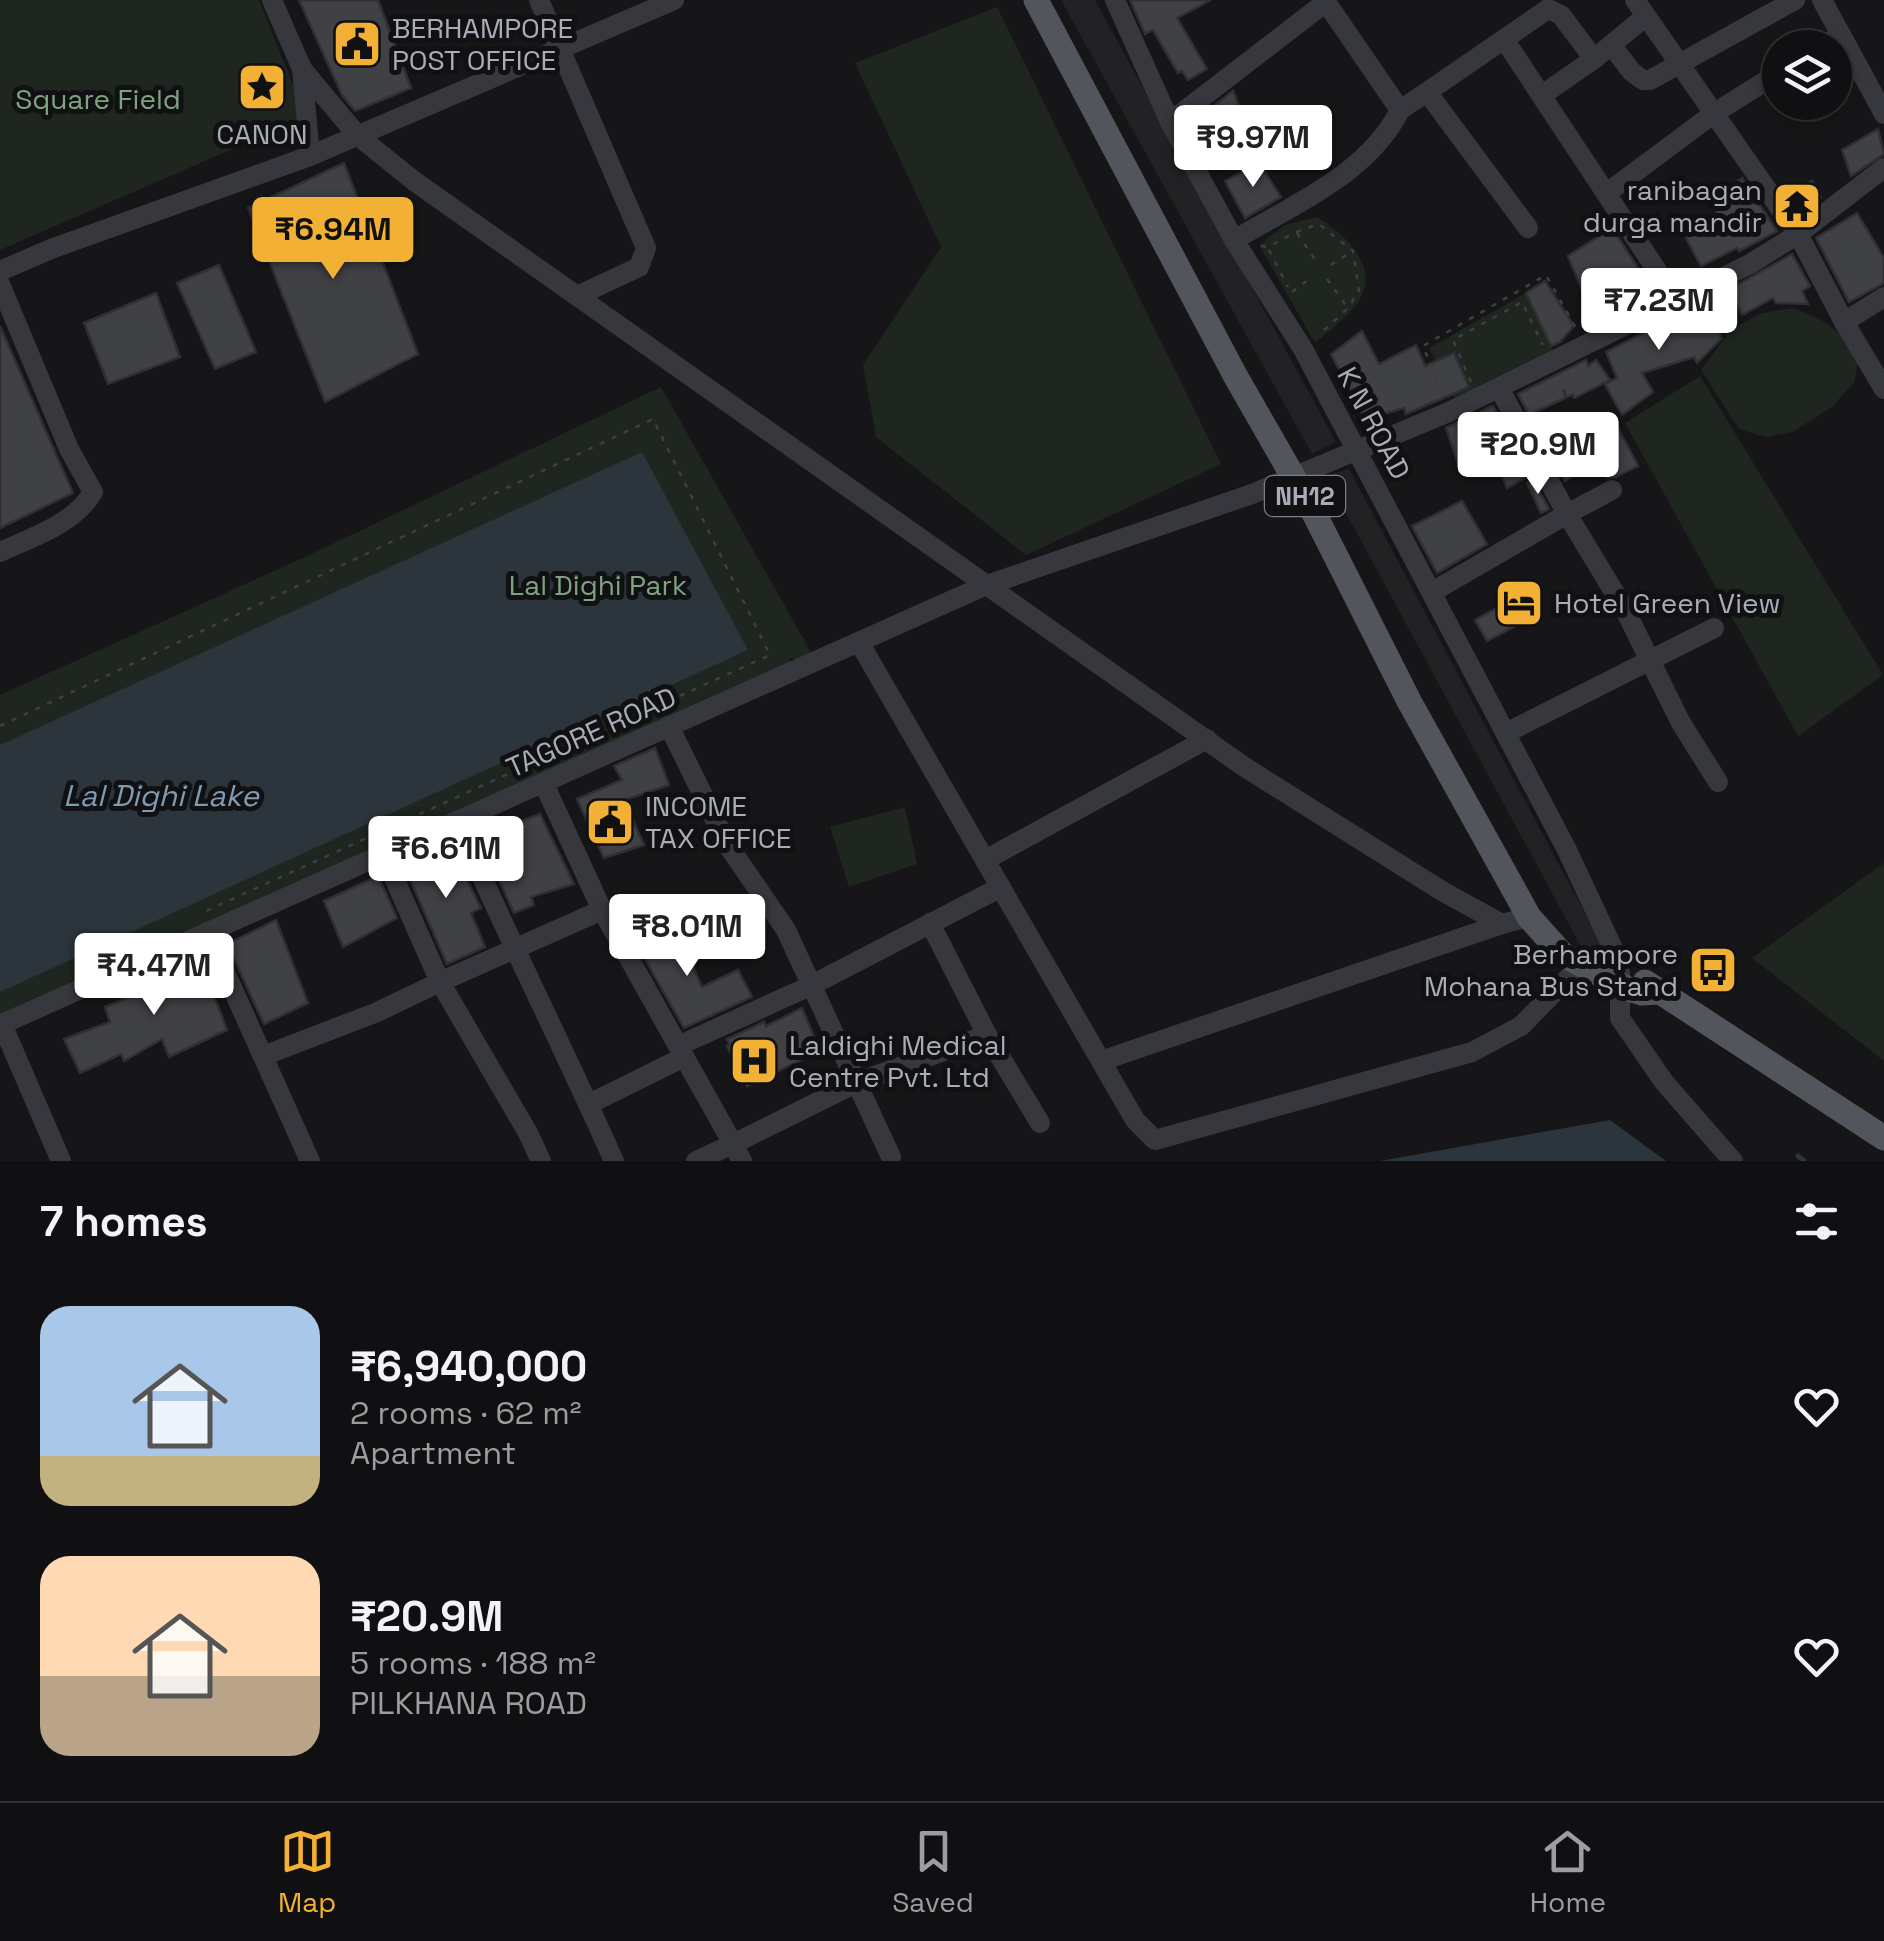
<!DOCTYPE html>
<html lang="en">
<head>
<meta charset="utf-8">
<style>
	:root { --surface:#101012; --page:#1e1e20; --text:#f1f3f6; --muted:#9c9d9f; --line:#303032; --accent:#f2b134 }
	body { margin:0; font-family:"Space Grotesk",sans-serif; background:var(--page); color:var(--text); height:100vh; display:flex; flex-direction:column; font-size:38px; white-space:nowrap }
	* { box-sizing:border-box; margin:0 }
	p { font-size:32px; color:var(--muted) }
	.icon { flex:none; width:55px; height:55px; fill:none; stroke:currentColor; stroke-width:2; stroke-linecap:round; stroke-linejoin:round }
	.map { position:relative; height:1161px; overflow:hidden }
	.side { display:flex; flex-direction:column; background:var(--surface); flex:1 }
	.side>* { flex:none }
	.controls { position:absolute; left:1762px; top:30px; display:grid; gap:20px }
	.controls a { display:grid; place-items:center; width:90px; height:90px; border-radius:50%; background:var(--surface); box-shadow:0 5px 15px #0003,0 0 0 2px var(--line); font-size:50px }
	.price { position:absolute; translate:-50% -85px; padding:0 22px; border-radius:10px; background:#fff; color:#222; font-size:32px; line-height:65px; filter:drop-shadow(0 2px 5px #0008) }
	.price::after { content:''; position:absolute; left:50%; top:60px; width:30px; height:22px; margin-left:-15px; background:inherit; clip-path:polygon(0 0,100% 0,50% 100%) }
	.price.on { background:var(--accent); color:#111 }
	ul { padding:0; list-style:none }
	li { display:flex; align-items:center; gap:30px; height:250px; padding:0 40px }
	li span { display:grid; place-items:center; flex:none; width:280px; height:200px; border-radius:30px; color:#555 }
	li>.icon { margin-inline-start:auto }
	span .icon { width:120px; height:120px; fill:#fffc; stroke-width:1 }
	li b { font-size:42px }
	h2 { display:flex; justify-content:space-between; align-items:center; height:120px; padding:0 40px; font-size:42px }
	.menu { display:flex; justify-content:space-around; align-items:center; height:140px; border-top:2px solid var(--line); background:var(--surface); font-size:28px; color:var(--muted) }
	.menu a { display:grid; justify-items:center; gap:5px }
	.menu .on { color:var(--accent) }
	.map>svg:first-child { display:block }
	.built { fill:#222225 }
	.green { fill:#1e261f }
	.water { fill:#2c353c }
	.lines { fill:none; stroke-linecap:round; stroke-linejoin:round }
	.stream { stroke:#2c353c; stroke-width:5 }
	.building { fill:#404145; stroke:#303034; stroke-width:2.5 }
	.path { stroke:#3d3f44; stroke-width:2.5; stroke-dasharray:5 8; stroke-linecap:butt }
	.minor { stroke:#37383d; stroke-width:20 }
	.major { stroke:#53555c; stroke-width:25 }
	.labels { text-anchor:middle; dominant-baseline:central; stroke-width:10; stroke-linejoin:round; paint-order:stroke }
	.shield { fill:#111113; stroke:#7b7e86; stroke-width:2.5 }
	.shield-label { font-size:25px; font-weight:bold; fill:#a8adb8 }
	.poi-label { font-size:28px; fill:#a8adb8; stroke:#111113; text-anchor:start }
	.park-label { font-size:28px; fill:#7fa381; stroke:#111113 }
	.street-label { font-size:28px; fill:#a8adb8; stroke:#111113 }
	.water-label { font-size:30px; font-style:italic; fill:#7f9bb3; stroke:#111113 }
</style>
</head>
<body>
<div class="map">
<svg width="1884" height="1161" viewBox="0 0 1884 1161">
	<rect width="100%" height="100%" fill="#161618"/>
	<g class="built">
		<path d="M1061 0H1095L1336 442 1312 454Z"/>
		<path d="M1349 469 1601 944 1584 952 1326 476Z"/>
	</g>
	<g class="green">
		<path d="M0 0H259L306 117 0 250Z"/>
		<path d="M997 7 1221 464 1026 555 876 437 863 365 941 247 855 63Z"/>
		<path d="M1317 217C1340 231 1375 260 1363 292 1356 312 1330 330 1315 343L1259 245 1285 225Z"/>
		<path d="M1526 293 1553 350 1456 401 1429 348Z"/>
		<path d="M1792 308C1828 320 1836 327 1858 359L1855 381 1833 406 1793 432 1765 437 1739 429 1701 370 1730 331 1758 314Z"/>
		<path d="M1700 376 1883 675 1798 736 1625 423Z"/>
		<path d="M661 387 812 654 796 662 792 658 789 659 791 664 0 1017V695L305 557Z"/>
		<path d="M905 807 917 864 849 887 830 827Z"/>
		<path d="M1884 863V1061L1752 958Z"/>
	</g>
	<g class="water">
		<path d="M642 452 748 650 0 992V745Z"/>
		<path d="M1610 1120 1666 1161H1380Z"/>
	</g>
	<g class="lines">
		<path class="stream" d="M1798 1156 1804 1161"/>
	</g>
	<g class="building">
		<path d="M299 0H378L411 88 355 111 342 95Z"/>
		<path d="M1130 0H1211L1177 18 1207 69 1188 80 1182 71 1178 73 1153 30 1145 34Z"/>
		<path d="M1233 91 1251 135 1215 157 1194 121Z"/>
		<path d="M1878 129 1884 154 1851 176 1842 150Z"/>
		<path d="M344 163 418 354 325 402 248 208Z"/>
		<path d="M1259 163 1281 197 1245 218 1225 181Z"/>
		<path d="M1742 178 1777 231 1739 251 1737 248 1701 266 1686 238 1717 213 1710 201Z"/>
		<path d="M1812 181 1821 197 1799 211 1788 195Z"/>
		<path d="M1857 213 1884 258V283L1849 302 1816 238Z"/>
		<path d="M1612 228 1651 288 1596 324 1568 256Z"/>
		<path d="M1792 254 1810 286 1802 291 1808 304 1776 303 1773 298 1742 315 1730 289Z"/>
		<path d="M219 265 256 352 215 369 177 283Z"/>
		<path d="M1545 281 1574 326 1560 342 1551 346 1526 293Z"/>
		<path d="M156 293 180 357 108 384 84 323Z"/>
		<path d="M1704 302 1722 338 1697 363 1694 357 1642 373 1653 392 1622 415 1605 384 1617 378 1606 352Z"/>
		<path d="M0 326 73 493 0 528Z"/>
		<path d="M1362 331 1379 364 1416 345 1425 366 1454 353 1469 387 1406 414 1404 408 1365 419 1331 354Z"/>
		<path d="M1586 360 1588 366 1596 360 1610 380 1574 398 1573 394 1567 397 1563 389 1565 398 1529 415 1518 394Z"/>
		<path d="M1493 406 1530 475 1507 488 1489 447 1458 464 1446 428Z"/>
		<path d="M1614 420 1638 466 1616 477H1607L1586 435Z"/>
		<path d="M1574 456 1578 473 1565 481 1557 466Z"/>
		<path d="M1533 480 1549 509 1541 513 1527 483Z"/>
		<path d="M1462 501 1487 544 1437 573 1412 526Z"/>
		<path d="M1526 592 1538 614 1487 641 1475 620Z"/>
		<path d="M655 748 669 785 624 800 644 845 604 858 577 799 622 780 614 766Z"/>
		<path d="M540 814 574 884 531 897 534 905 514 913 488 856 513 843 505 827Z"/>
		<path d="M447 841 481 908 471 913 485 947 447 964 402 861Z"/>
		<path d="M378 876 397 918 343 947 324 901Z"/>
		<path d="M276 920 308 1003 264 1024 227 944Z"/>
		<path d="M662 920 681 954 686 951 702 987 738 970 752 997 684 1028 633 938Z"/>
		<path d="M198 953 227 1030 169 1057 162 1039 124 1061 121 1054 80 1073 64 1039 110 1022 105 1007 144 990 140 981Z"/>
		<path d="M802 1008 820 1051 747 1086 727 1046 730 1045 727 1039 764 1022 766 1026Z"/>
	</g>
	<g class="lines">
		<g class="path">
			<path d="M1297 233 1316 261"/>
			<path d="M1261 246 1268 247 1296 232 1319 224 1353 251 1359 291 1348 308 1319 335"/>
			<path d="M1269 250 1288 287"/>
			<path d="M1331 265 1351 252"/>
			<path d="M1327 279 1347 307"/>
			<path d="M1292 292 1311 278"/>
			<path d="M1471 382 1453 340 1522 302 1543 345"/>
			<path d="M1442 393 1423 346 1546 275 1577 330"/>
			<path d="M0 726 653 419 770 655 206 911"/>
		</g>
		<g class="minor">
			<path d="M272 0 302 69 357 135 414 181 1243 766 1442 891 1502 924 1529 917"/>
			<path d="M539 0 646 248 639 267 577 296"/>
			<path d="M1115 0 1170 122 1234 240 1303 349 1567 850 1614 951 1620 973V1018L1664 1082 1733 1161"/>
			<path d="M1635 0 1798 234 1844 322 1884 389"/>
			<path d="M1822 0 1884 114"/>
			<path d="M1504 39 1677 301"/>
			<path d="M1611 45 1632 72 1643 80H1650L1795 0"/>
			<path d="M1820 48 1841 35"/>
			<path d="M302 69 310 156"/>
			<path d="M1542 95 1594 59 1646 16"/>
			<path d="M1170 122 1326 2 1400 110 1427 92"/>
			<path d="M1607 193 1713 114 1780 72"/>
			<path d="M1528 228 1427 92 1548 9 1561 15 1594 59"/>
			<path d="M1234 240C1293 205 1368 174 1400 110"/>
			<path d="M0 271 51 249 310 156 674 0"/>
			<path d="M0 284 69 449 93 492C74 524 33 537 0 552"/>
			<path d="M1844 322 1884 297"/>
			<path d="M1499 388 1567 514 1612 490"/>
			<path d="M1432 592 1567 514 1625 610 1681 723 1718 782"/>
			<path d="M859 642 1135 1120 1155 1140 1472 1052 1521 1026 1581 965"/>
			<path d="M669 726 727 844 786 930 891 1157"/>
			<path d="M1506 733 1714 628"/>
			<path d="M544 784 602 910 733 1144 696 1161"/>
			<path d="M457 821C507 936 563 1047 614 1161"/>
			<path d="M383 853 440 982 602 910"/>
			<path d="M985 860 1207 739"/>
			<path d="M930 923 987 1035 1040 1123"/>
			<path d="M207 932 310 1161"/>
			<path d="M2 1024 61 1161"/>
			<path d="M0 1025 984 586 1252 494 1449 412 1750 264 1798 234 1884 168"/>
			<path d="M678 1046 810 986 1001 887"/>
			<path d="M263 1056 375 1013 440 982 528 1133 541 1161"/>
			<path d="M1101 1061 1502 924"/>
			<path d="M589 1104 684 1057"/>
			<path d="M742 1161 733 1144 856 1083 987 1035"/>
		</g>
		<g class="major">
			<path d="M1036 0 1236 377 1314 513 1409 701 1529 917 1563 955 1626 988 1642 993 1659 992"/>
			<path d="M1645 982 1884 1138"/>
		</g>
	</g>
	<defs>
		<g id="civic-square" transform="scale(2.5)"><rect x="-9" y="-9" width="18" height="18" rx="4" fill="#f2b134" stroke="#111113"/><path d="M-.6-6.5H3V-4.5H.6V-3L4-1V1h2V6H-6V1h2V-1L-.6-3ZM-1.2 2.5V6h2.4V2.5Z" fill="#111"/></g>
		<g id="sight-square" transform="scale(2.5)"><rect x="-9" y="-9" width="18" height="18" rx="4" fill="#f2b134" stroke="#111113"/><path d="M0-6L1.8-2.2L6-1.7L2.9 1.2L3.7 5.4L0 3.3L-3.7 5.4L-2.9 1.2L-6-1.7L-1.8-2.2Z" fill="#111"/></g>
		<g id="temple-square" transform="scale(2.5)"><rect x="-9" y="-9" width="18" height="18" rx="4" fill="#f2b134" stroke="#111113"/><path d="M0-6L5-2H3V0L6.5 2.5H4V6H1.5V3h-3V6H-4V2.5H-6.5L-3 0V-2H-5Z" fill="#111"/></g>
		<g id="hotel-square" transform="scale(2.5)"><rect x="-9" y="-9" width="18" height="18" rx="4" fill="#f2b134" stroke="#111113"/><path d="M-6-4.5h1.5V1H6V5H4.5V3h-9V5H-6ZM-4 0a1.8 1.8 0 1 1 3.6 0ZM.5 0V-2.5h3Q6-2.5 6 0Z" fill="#111"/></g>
		<g id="bus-square" transform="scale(2.5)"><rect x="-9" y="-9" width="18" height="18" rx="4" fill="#f2b134" stroke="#111113"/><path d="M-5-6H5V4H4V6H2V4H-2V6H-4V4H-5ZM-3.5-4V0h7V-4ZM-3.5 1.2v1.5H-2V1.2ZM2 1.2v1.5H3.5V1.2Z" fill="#111"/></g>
		<g id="hospital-square" transform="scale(2.5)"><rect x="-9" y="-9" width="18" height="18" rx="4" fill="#f2b134" stroke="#111113"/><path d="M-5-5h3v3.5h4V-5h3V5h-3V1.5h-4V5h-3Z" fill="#111"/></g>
	</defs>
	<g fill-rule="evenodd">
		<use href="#civic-square" x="357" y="44"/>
		<use href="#sight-square" x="262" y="87"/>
		<use href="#temple-square" x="1797" y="206"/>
		<use href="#hotel-square" x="1519" y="603"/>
		<use href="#civic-square" x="610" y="822"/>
		<use href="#bus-square" x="1713" y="970"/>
		<use href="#hospital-square" x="754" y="1061"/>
	</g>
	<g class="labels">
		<rect class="shield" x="1265" y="476" width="80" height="40" rx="8"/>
		<g class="shield-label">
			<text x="1305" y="496">NH12</text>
		</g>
		<g class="poi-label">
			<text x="392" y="28">BERHAMPORE<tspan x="392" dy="32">POST OFFICE</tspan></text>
			<text x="262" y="134" text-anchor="middle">CANON</text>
			<text x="1762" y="190" text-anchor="end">ranibagan<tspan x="1762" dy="32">durga mandir</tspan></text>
			<text x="1554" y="603">Hotel Green View</text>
			<text x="645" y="806">INCOME<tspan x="645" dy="32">TAX OFFICE</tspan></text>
			<text x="1678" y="954" text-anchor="end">Berhampore<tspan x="1678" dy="32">Mohana Bus Stand</tspan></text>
			<text x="789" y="1045">Laldighi Medical<tspan x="789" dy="32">Centre Pvt. Ltd</tspan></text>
		</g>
		<g class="park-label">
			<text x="98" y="99">Square Field</text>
			<text x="598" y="585">Lal Dighi Park</text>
		</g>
		<g class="street-label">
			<text transform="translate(1374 423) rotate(62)">K N ROAD</text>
			<text transform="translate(591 732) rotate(-24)">TAGORE ROAD</text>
		</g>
		<g class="water-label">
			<text x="161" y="795">Lal Dighi Lake</text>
		</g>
	</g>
</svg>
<div class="controls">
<a><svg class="icon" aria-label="layers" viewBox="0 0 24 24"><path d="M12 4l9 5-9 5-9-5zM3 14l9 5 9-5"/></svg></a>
</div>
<b class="price" style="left:1253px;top:190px">₹9.97M</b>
<b class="price on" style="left:333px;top:282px">₹6.94M</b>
<b class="price" style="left:1659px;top:353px">₹7.23M</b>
<b class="price" style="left:1538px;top:497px">₹20.9M</b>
<b class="price" style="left:446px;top:901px">₹6.61M</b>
<b class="price" style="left:687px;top:979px">₹8.01M</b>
<b class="price" style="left:154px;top:1018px">₹4.47M</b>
</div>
<section class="side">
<h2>7 homes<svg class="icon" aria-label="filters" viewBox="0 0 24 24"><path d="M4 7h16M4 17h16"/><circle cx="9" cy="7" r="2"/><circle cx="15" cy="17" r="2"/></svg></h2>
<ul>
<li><span style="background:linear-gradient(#a9c7e8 75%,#c2b280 0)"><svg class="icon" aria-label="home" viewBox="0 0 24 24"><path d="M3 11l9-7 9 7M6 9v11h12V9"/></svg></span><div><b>₹6,940,000</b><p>2 rooms · 62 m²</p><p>Apartment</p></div><svg class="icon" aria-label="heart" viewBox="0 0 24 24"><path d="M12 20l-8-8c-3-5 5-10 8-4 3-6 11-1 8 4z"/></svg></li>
<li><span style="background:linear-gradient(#ffd9b3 60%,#b9a48a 0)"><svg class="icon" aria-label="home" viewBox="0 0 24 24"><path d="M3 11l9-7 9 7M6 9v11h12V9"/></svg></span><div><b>₹20.9M</b><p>5 rooms · 188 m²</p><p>PILKHANA ROAD</p></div><svg class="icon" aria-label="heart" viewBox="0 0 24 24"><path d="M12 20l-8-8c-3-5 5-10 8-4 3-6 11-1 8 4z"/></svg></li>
</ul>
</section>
<nav class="menu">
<a class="on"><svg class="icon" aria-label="map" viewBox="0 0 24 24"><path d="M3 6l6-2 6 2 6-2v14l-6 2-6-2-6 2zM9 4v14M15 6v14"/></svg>Map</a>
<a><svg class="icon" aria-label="saved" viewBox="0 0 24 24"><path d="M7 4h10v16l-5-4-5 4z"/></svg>Saved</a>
<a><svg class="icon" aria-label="home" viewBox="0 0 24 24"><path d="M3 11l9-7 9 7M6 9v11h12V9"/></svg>Home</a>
</nav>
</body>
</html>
